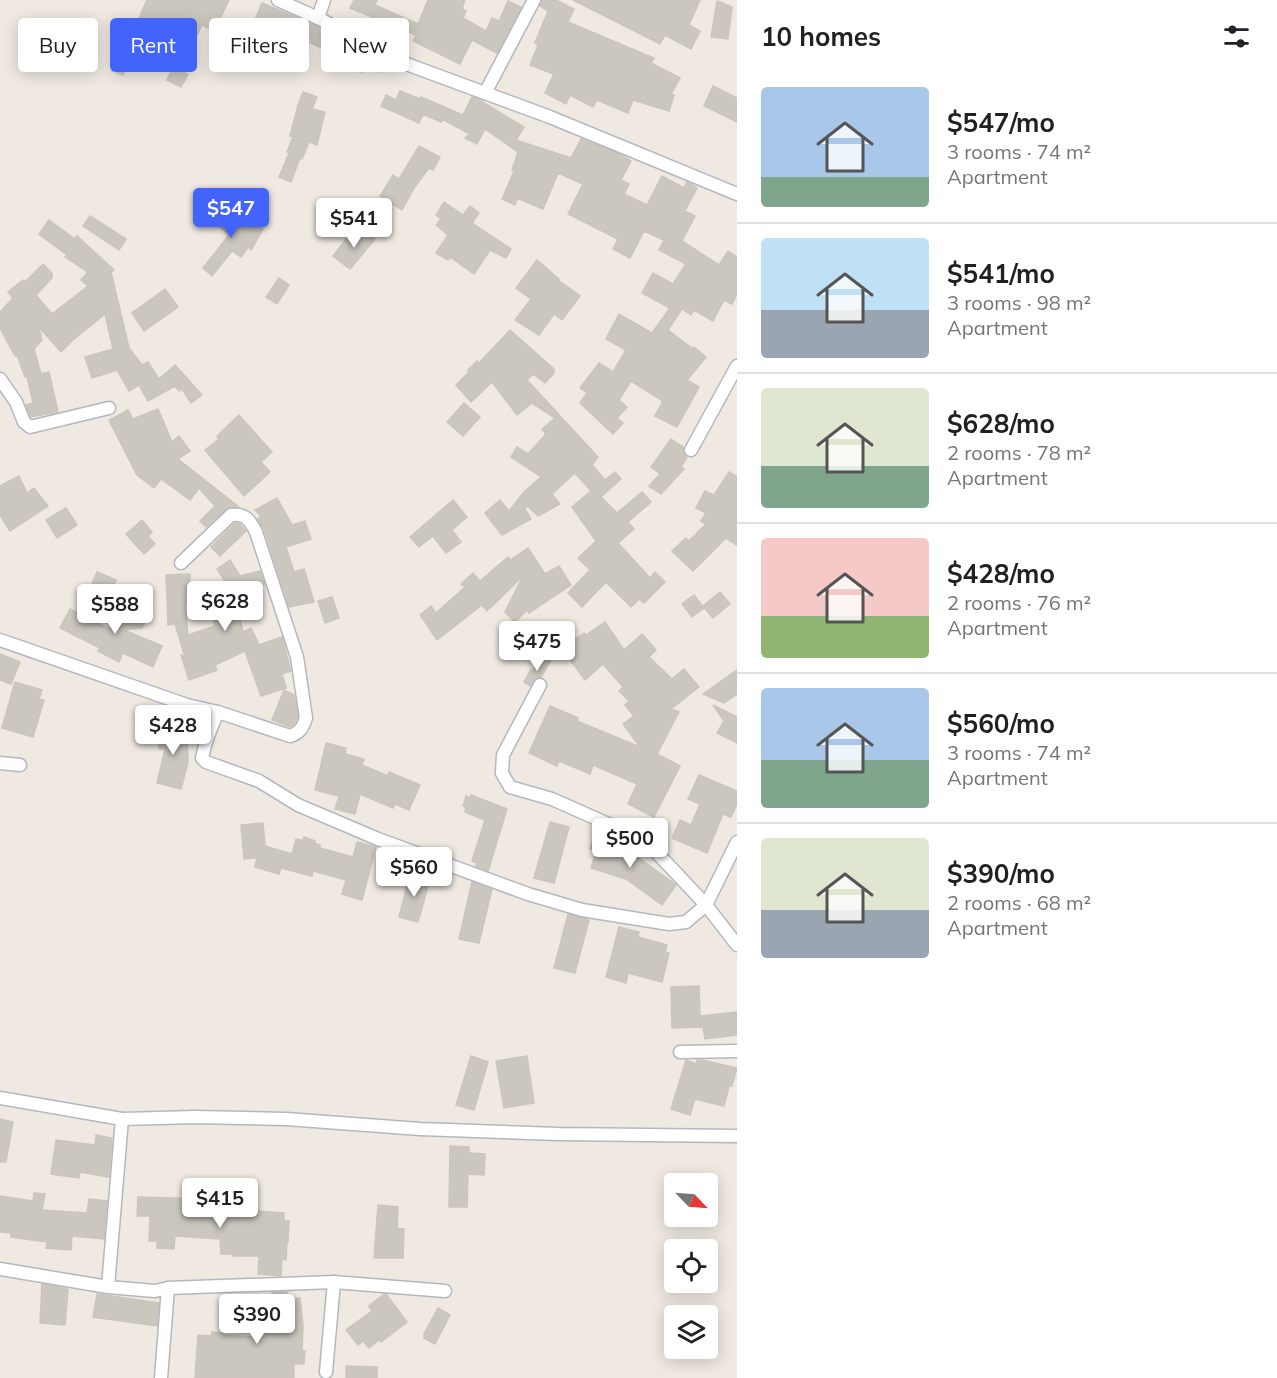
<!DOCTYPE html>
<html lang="en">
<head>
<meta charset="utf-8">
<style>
	:root { --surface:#fff; --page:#f6f6f6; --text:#202124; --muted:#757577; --line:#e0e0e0; --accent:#4264fb }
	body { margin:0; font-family:Mulish,sans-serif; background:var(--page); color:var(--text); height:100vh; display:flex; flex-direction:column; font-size:22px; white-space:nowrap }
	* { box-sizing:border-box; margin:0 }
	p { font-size:20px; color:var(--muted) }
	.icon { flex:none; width:33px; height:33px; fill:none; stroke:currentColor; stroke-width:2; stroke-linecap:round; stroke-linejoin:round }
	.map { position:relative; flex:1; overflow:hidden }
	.side { display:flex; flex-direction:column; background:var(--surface); width:540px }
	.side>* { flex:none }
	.banner { position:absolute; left:18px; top:18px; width:570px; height:54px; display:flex; gap:12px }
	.needle { width:39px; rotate:115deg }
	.fabs { position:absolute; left:664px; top:1173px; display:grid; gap:12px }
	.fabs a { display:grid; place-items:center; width:54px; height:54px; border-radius:6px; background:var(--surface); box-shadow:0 3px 15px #0003; font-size:30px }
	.price { position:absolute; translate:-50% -51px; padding:0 14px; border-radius:6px; background:#fff; color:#222; font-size:20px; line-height:39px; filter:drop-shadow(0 2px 3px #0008) }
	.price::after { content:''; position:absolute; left:50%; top:36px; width:18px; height:14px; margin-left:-9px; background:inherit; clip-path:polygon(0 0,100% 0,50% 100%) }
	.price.selected { background:var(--accent); color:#fff }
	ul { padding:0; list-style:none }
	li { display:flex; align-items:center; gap:18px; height:150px; padding:0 24px }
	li+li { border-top:2px solid var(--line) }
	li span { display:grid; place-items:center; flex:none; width:168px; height:120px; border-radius:6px; color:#555 }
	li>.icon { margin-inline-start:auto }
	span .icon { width:72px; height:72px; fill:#fffc; stroke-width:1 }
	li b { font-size:26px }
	h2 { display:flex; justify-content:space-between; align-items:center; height:72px; padding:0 24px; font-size:26px }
	.tag { padding:0 21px; border-radius:6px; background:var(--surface); box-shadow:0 3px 15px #0003; font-size:21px; line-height:54px }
	.tag.selected { background:var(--accent); color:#fff }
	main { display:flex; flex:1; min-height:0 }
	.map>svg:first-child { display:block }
	.building { fill:#cbc7bf; stroke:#cbc5ba; stroke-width:1.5 }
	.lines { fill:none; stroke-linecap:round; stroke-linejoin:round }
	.street-casing { stroke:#b4b7c1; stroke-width:15 }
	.street { stroke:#fff; stroke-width:12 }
</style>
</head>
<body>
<main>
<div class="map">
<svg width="737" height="1378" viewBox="0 0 737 1378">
	<rect width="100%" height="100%" fill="#efe9e1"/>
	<g class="building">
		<path d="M147 0H229L214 31 202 25 181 67 129 41Z"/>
		<path d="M354 0H377L375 5 418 24 428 0H465L462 9 466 11 463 18 486 31 492 18 499 21 508 1 521 7 497 53 472 40 460 64 413 41 416 35 350 8Z"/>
		<path d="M542 0H556L574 9 568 22 654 58 651 63 680 78 671 94 674 95 669 111 633 100 628 113 597 100 593 107 570 95 566 104 545 93 554 74 530 65 538 45 535 43 548 11 540 6Z"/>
		<path d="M573 0H700L689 25 700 31 691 49 665 35 660 44Z"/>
		<path d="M717 1 732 7 728 39 711 37Z"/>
		<path d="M262 3 314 25 337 37 336 40 356 49 357 47 384 61 379 72 364 66 361 72 349 67 352 60 320 46 319 47 284 30 283 33 255 20Z"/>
		<path d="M120 51 132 56 123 75 111 70Z"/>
		<path d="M173 67 188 74 181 87 167 80Z"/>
		<path d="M713 86 737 98V122L704 106Z"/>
		<path d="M400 91 420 99 421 97 463 115 472 97 476 98 524 127 516 140 571 158 581 139 617 153 631 161 621 180 629 184 624 194 647 205 662 176 684 188 687 182 697 188 685 211 695 216 682 241 719 265 728 251 737 257V294L732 304 724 300 713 321 694 310 691 315 682 309 668 330 693 349 694 347 706 357 687 380 699 387 677 427 655 416 663 401 631 381 619 400 627 407 617 418 623 423 613 434 580 403 587 393 580 388 599 363 613 372 626 350 606 339 619 314 652 333 670 308 642 293 653 273 673 284 686 264 659 250 664 240 644 231 630 258 613 249 618 239 568 214 583 184 558 173 543 209 517 198 515 205 502 199 514 171 512 170 518 152 485 129 477 144 465 138 470 134 442 119 441 122 423 114 419 123 381 106 386 95 396 100Z"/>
		<path d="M303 92 317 97 312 109 325 112 317 145 309 142 302 159 300 158 291 182 279 177 289 153 287 152 293 137 290 136 298 105Z"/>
		<path d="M419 146 440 157 433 170 429 168 414 188 402 210 380 196 393 175 399 179Z"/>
		<path d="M444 202 463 215 470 206 479 213 472 223 511 249 506 258 490 250 474 274 450 257 448 260 436 253 448 235 436 225 441 219 436 215Z"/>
		<path d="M212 204 236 225 238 219 263 229 251 250 248 247 241 257 232 251 212 276 203 268 229 235 205 213Z"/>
		<path d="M90 216 126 239 119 250 83 226Z"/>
		<path d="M49 220 75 239 77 236 114 270 111 272 129 348 142 365 148 362 159 379 175 365 202 395 191 403 182 389 179 391 175 386 148 401 139 385 129 391 117 370 92 378 85 357 113 349 105 314 73 340 61 352 39 327 42 340 34 349 41 374 49 372 58 412 31 417 26 405 33 403 27 376 25 377 17 355 15 356 0 328V312L13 298 8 292 23 280 25 282 43 264 52 273V278L36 295 52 314 88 286 81 280 88 272 65 257 67 255 39 234Z"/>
		<path d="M362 228 375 239 350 269 333 256 346 239 350 242Z"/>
		<path d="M537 260 559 279 558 280 580 296 562 320 554 314 539 335 515 320 531 299 516 288Z"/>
		<path d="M279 278 289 285 277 304 266 297Z"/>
		<path d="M165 289 178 307 144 331 132 313Z"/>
		<path d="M510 330 554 369V373L545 383 533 374 527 380 598 457 592 465 605 480 615 472 621 479 601 497 617 513 642 492 651 502 628 522 634 529 618 543 650 578 655 572 665 582 644 603 639 599 631 607 606 582 582 607 568 593 590 570 578 558 596 541 572 507 591 491 575 473 552 494 560 504 538 516 528 506 525 509 531 519 502 535 485 513 500 500 509 511 524 492 541 477 511 457 517 447 528 454 546 434 542 429 555 418 532 403 517 415 492 382 471 402 456 385 469 372 468 370 477 361 479 363Z"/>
		<path d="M464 403 480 417 463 436 447 422Z"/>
		<path d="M158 409 172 442 179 436 190 451 178 459 239 507 226 509 206 527 200 521 215 506 199 488 190 500 161 479 154 488 137 475 109 420 128 410 133 419Z"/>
		<path d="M239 415 272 452 261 462 270 472 244 496 205 450 219 439 217 436Z"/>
		<path d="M671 439 683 447 684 454 687 457 681 467 684 469 661 494 649 486 660 474 651 467Z"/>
		<path d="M729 472 737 477V545L726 538 693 571 672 551 686 538 689 541 706 524 701 521 706 513 696 508 705 491 714 495Z"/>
		<path d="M19 476 27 493 34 488 48 506 10 531 0 515V486Z"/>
		<path d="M277 498 292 525 305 521 311 539 286 547 294 572 304 569 314 602 289 607 264 529 258 519 261 516 255 510Z"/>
		<path d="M453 500 467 517 452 530 461 542 446 553 433 536 419 547 410 537Z"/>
		<path d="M66 508 77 525 57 538 46 520Z"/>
		<path d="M142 520 152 532 148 536 155 544 144 554 126 534Z"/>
		<path d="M235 523 241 525 246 531 220 556 211 547Z"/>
		<path d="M528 548 545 574 559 566 571 585 529 613 527 610 515 622 505 612 523 576 487 611 482 605 437 640 420 615 431 606 436 613 465 587 461 584 473 573 480 581 508 557 510 560Z"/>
		<path d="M230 560 240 576 260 571 265 585 234 592 243 632 251 628 259 645 282 637 291 671 282 674 286 688 261 696 245 651 215 665 217 670 189 680 181 655 185 657 175 624 168 625 166 575 190 574V602H185L188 635 215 626 208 597 232 592 217 569Z"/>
		<path d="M97 572 116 580 110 594 91 586Z"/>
		<path d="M720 592 730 604 713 618 703 606Z"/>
		<path d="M694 595 704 608 692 617 682 604Z"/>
		<path d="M332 597 339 618 325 623 318 601Z"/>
		<path d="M123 602 148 615 142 628 124 630 162 646 153 667 123 653 119 662 98 651 100 648 60 628 70 609 109 629Z"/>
		<path d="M605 622 624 650 642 634 656 650 649 657 672 679 684 669 699 687 671 709 679 712 657 754 680 766 654 817 628 804 637 784 593 765 590 774 559 761 557 766 529 753 550 706 578 718 577 721 640 747 623 724 634 716 625 705 629 701 619 691 623 687 603 664 585 680 562 649 584 633 586 635Z"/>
		<path d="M0 654 20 662 11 684 0 680Z"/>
		<path d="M554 655 541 677 535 678 530 686 524 682 530 671Z"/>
		<path d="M737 670V694L724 703 703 694Z"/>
		<path d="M15 682 42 690 39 699 44 700 33 737 2 728Z"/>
		<path d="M284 690 294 695 298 717 294 724 290 727 272 720Z"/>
		<path d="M713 705 737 717V743L717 733 724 721Z"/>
		<path d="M187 726 188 763 181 789 157 783 165 749H159V727Z"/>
		<path d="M326 743 346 748 345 754 364 759 362 765 388 776 389 772 420 785 409 810 395 804 393 808 360 794 355 814 335 809 339 796 315 790Z"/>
		<path d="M699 775 737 791V804L731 817 723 814 707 853 672 838 680 820 691 825 700 804 688 799Z"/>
		<path d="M471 795 507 809 488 871 476 866 477 863 472 861 485 820 465 812 466 807 463 806 466 796 470 798Z"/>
		<path d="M550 822 569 827 554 883 534 878Z"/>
		<path d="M263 823 265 846 292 854 296 839 303 840 304 837 315 841 314 843 320 845V848L353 857 357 842 376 847 362 900 342 894 346 880 313 871 312 876 281 868 279 874 255 867 257 858 244 859 241 825Z"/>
		<path d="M595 834 611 839 609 843 625 848 676 885 662 905 626 879 591 868 596 851 590 849Z"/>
		<path d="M410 874 430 879 418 922 399 917Z"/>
		<path d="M472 882 492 889 479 943 459 939Z"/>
		<path d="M568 914 589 920 575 973 554 968Z"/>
		<path d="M619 927 639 932 638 937 667 945 665 952 669 953 662 982 628 973 626 983 606 977Z"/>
		<path d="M699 986 700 1016 737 1012V1035L705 1039 703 1027 672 1028 671 987Z"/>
		<path d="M471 1056 488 1062 474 1110 456 1105Z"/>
		<path d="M527 1056 534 1103 504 1108 496 1061Z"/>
		<path d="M686 1060 696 1064 697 1060H702L737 1068 732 1086H729L724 1106 695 1099 690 1115 671 1109Z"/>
		<path d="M0 1119 13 1122 6 1162H0Z"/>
		<path d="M96 1135 112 1138 109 1177 80 1172 79 1178 51 1174 56 1140 95 1145Z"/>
		<path d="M450 1146 469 1147V1153L485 1154 484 1175 468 1174 467 1207H449Z"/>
		<path d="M34 1193 45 1194 42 1210 87 1213 89 1199 107 1201 104 1239 72 1236 71 1250 46 1248 47 1242 11 1237V1233L0 1232V1196L33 1201Z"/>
		<path d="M138 1197 208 1199 207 1206 245 1207V1210L284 1213V1221H289L288 1242H287L286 1260 282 1259 281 1276 258 1274 259 1256H233V1254H221L220 1239 175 1236 174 1249 157 1248V1241H149L150 1216H137Z"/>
		<path d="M378 1205 398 1207 397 1228 404 1229 403 1258H374Z"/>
		<path d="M42 1284 68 1289 65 1325 40 1323Z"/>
		<path d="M272 1292H287L288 1299 300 1298 303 1326 302 1351H305L304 1364H294V1378H195L198 1335 211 1336 212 1332 223 1333V1335L253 1337V1307H261V1304L273 1303Z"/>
		<path d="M97 1294 159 1303 157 1326 93 1317Z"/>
		<path d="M384 1294H386L407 1322 381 1342 379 1340 369 1348 363 1341 358 1345 346 1330 372 1311 369 1306Z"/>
		<path d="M438 1308 450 1315 435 1344 424 1338V1334Z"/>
		<path d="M346 1366 377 1367V1378H346Z"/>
	</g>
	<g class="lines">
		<g class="street-casing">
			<g id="street">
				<path d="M278 0 318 18 409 65 550 117 737 194"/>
				<path d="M318 18 324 0"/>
				<path d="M485 93 534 0"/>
				<path d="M0 379 16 402 24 422 30 427 109 408"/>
				<path d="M691 450 737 366"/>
				<path d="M0 640 187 705 218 712 290 736C300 733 303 727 306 718L297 657 256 532C250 520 245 513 231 515L181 563"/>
				<path d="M540 685 503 755 502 773 510 787 552 799 633 835 656 852 677 874 706 905 737 945"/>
				<path d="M218 712C211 727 205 742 202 758L206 762 259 781 298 805 378 839 528 894 582 910 669 924 686 922 706 905 737 842"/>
				<path d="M0 763 20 765"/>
				<path d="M680 1052 737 1051"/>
				<path d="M0 1098 122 1119 195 1117 286 1119 420 1129 558 1134 737 1136"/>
				<path d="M122 1119 108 1287 155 1291 168 1288 161 1378"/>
				<path d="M0 1269 108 1287"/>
				<path d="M168 1288 334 1282 445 1291"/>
				<path d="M326 1372 334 1282"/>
			</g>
		</g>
		<use href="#street" class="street"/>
	</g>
</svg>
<div class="fabs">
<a><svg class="needle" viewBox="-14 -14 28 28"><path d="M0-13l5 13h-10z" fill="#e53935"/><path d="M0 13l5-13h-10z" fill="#757577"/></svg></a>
<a><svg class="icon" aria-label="locate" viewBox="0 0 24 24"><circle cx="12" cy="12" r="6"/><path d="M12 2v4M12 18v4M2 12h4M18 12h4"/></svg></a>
<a><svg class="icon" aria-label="layers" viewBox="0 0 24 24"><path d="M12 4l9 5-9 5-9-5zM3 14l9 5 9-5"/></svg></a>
</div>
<b class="price selected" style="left:231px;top:239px">$547</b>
<b class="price" style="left:354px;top:249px">$541</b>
<b class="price" style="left:225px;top:632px">$628</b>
<b class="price" style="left:115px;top:635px">$588</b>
<b class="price" style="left:537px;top:672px">$475</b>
<b class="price" style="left:173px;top:756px">$428</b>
<b class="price" style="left:630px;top:869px">$500</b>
<b class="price" style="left:414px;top:898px">$560</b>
<b class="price" style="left:220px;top:1229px">$415</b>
<b class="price" style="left:257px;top:1345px">$390</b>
<div class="banner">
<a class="tag">Buy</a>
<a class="tag selected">Rent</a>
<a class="tag">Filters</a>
<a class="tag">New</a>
</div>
</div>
<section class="side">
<h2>10 homes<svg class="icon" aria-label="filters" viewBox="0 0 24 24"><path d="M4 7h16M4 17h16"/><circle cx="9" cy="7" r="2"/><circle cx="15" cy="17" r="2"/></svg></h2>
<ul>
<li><span style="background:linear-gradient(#a9c7e8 75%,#7fa58c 0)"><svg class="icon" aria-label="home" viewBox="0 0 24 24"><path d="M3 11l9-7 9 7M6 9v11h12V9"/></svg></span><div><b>$547/mo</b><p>3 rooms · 74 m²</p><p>Apartment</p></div></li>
<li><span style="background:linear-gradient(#bfe0f5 60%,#9aa5b1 0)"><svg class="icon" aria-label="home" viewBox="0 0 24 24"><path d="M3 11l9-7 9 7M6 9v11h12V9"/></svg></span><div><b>$541/mo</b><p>3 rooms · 98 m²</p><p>Apartment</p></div></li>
<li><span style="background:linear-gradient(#dfe7d0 65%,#7fa58c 0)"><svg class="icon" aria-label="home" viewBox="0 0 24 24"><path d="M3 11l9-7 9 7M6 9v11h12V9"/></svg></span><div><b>$628/mo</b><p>2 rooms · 78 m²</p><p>Apartment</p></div></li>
<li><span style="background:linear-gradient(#f6c9c9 65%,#8fb573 0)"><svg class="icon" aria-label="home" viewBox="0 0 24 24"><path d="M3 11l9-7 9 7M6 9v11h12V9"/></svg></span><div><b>$428/mo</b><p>2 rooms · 76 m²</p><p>Apartment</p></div></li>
<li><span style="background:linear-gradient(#a9c7e8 60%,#7fa58c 0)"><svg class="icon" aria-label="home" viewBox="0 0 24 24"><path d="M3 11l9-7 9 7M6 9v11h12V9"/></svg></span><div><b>$560/mo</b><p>3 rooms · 74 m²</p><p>Apartment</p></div></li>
<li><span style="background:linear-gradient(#dfe7d0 60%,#9aa5b1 0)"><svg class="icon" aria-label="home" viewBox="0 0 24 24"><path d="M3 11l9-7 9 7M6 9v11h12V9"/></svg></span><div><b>$390/mo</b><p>2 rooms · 68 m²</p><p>Apartment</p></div></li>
</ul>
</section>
</main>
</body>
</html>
